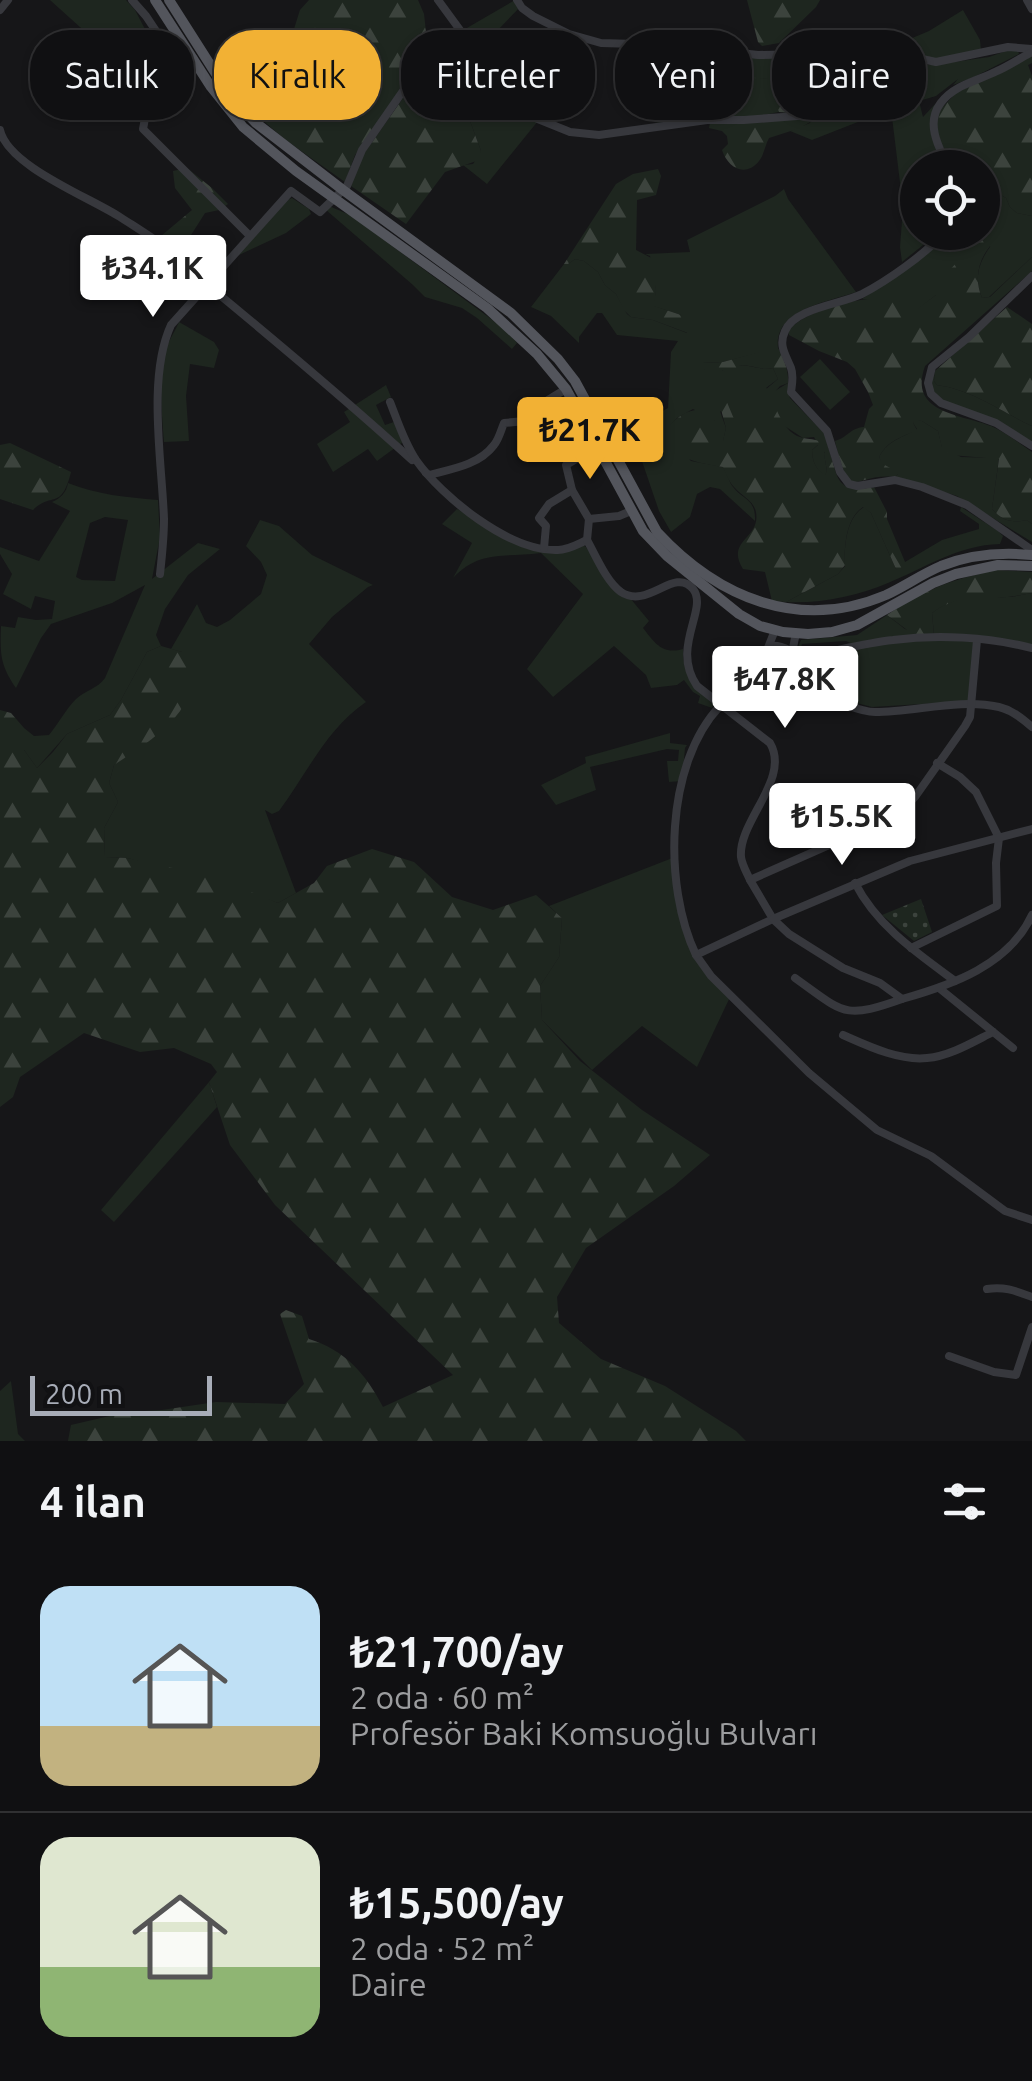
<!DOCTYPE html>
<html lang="tr">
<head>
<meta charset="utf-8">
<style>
	:root { --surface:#101012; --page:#19191b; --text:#f1f3f6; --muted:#9c9d9f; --line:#303032; --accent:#f2b134 }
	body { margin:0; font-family:Ubuntu,sans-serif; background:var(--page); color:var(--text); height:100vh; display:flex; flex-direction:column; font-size:38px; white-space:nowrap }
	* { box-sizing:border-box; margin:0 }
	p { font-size:32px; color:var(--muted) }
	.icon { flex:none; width:55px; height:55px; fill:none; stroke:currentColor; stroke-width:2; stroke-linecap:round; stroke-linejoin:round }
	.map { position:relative; height:1441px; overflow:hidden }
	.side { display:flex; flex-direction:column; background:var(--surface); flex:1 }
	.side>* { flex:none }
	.hud { position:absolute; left:30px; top:30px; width:972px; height:90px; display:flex; gap:20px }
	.controls { position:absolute; left:900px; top:150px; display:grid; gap:20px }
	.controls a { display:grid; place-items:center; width:100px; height:100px; border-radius:50%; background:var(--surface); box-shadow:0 2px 8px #0004,0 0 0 2px var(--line); font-size:50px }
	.scale { position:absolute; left:30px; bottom:25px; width:182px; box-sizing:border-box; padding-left:10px; border:5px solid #a8adb8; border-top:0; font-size:28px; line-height:35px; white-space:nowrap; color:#a8adb8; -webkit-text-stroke:8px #111113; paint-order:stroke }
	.price { position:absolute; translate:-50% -85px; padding:0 22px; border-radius:10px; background:#fff; color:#222; font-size:32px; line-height:65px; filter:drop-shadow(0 2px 5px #0008) }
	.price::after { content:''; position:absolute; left:50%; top:60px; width:30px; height:22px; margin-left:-15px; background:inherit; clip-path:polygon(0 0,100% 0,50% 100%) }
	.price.current { background:var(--accent); color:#111 }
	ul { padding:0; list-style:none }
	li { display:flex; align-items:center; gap:30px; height:250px; padding:0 40px }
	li+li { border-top:2px solid var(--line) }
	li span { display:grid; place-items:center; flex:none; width:280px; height:200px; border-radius:30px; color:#555 }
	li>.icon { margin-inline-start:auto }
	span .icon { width:120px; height:120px; fill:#fffc; stroke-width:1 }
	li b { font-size:42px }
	h2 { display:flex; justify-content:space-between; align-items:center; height:120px; padding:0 40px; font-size:42px }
	.pill { padding:0 35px; border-radius:40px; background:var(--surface); box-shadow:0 2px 8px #0004,0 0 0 2px var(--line); font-size:35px; line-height:90px }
	.pill.current { background:var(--accent); color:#111 }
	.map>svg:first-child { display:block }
	.grass { fill:#1e261f; fill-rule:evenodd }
	.forest { fill:url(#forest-firs) }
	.park { fill:url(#park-dots) }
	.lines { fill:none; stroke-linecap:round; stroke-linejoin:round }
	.minor { stroke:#37383d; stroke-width:8 }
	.major { stroke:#53555c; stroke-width:10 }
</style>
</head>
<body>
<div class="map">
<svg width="1032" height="1441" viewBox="0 0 1032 1441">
	<defs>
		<pattern id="forest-firs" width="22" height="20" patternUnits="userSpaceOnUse" patternTransform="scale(2.5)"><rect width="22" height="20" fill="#1e261f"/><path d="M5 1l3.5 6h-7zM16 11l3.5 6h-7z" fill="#3c433d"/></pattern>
		<pattern id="park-dots" width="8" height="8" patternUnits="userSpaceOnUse" patternTransform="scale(2.5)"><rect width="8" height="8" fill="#1e261f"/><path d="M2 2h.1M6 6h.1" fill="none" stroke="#3c433d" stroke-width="1.8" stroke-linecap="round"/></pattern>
	</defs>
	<rect width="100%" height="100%" fill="#161618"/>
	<g class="grass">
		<path d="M50 0H126L135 10 147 33 133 47 98 51 101 46Z"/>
		<path d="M515 0 521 6 438 92 414 75 422 54Z"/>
		<path d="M963 10 980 40 981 50 935 59 901 50 886 49 929 31Z"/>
		<path d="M1012 49 1018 51 1019 54 974 77 953 85 958 79 936 96 919 101 923 117 936 103C925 132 933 142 947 167L918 168V232L938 233 902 262 900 247 903 207 891 109 812 140 790 131 810 123 812 118C827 106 885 58 901 58 912 58 922 65 933 65L989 57Z"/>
		<path d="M887 54 888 56 819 107 838 61Z"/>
		<path d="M740 77 810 81 811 102 806 106 778 107 779 112 752 117 654 123 742 108Z"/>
		<path d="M467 113 517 114 538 121 487 184 463 165 473 164 481 151Z"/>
		<path d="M983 184 1006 198 1010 207 1017 213 1032 216V257L989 297 982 298C971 271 984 253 1001 233L936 295 912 314 900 302 862 299 926 254 949 233 982 232Z"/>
		<path d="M784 189 788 199 856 292C828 302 774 309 778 348L723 362 703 363 705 370H722L729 373 736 365C749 364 763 371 773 368L778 379 766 388 773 392 788 383V393L790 398 824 433 829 447 824 453 827 471 825 476C816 470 812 461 812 450L818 445 814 437 803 438 783 425 749 424 737 434 733 430 734 419 720 411 726 428 723 442 716 441 714 437 715 421 693 409 677 418 666 430 691 461 723 467C724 468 730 482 731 484 742 501 756 497 755 521L720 489 710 487 697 494 690 517 671 532 659 511 631 429 668 408 671 352 678 341 617 335 602 313H597L579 337V343L551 316 531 307 564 264H568L575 259 584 261 598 272 605 285 616 294 627 314 631 317 653 320 687 333 681 315 653 306 656 291 650 256 645 254 690 252 687 240 775 196Z"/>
		<path d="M292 198 309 209 311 214 286 233 239 255V254L287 200Z"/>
		<path d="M329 206 350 215 506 330 517 343 512 349 477 318 462 308 425 297 413 285 326 210Z"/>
		<path d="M179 322 214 342 219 350 214 368 190 364 186 396 189 441 164 442C162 411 157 373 168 344 171 337 176 329 179 322Z"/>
		<path d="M820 359 850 392 830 410 800 377Z"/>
		<path d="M935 371 934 381 937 385C973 390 1000 411 1032 426V442L997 420 949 404 934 393 931 380Z"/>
		<path d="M386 385 391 397 376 405 385 425 394 422 403 442 377 461 368 449 333 472 317 444 350 422 344 412Z"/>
		<path d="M914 419 922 421 938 431 942 447 961 457 999 458 992 509C1003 521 1011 523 1027 520L1032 524V542L957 496 895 477 898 474 882 464 879 457C888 440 902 438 917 429L913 423Z"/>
		<path d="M68 483C98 495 126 497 158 500L160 537 152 579 198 543 220 549 188 575 165 609 156 635 161 646 147 652 121 700 110 715 67 734 37 768 24 750V728L34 736 49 735C58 724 66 709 76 699 86 690 97 689 105 678L145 585 112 603 51 624 41 638 16 688C0 665 0 654 1 626L15 628 18 617 36 620 52 619 55 601 35 596 31 609 3 594 12 574 0 554V547L39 561 70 511 52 502C61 498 66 493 68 483ZM105 517 128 520 115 581 82 580 76 577 90 523Z"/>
		<path d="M864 507 871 513 896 569 904 570 905 562 942 540 979 529V524L960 511 961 507 998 531 1003 536 1000 544C958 545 925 568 888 583 857 596 820 604 786 602L838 574 845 566C844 546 846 518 864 507Z"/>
		<path d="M457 509 508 538 555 552 583 545 586 547 602 571 630 598 649 621 643 628C655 643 662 655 683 649 683 676 694 687 715 703L712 708 698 703 700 696 693 692 684 680 677 685 651 688 646 675 614 646 553 697 527 669 583 594 541 553C506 558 480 549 453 578L472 543 442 524Z"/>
		<path d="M260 520 279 526 312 555 373 585 368 587 332 617 309 644 366 702C327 728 306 775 279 811L272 814 265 810 296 893 278 903 246 892 127 858 105 857 104 828 118 802 109 783 114 765 182 652 171 649 197 604 206 623 217 627 230 620 261 594 267 575 261 562 246 546Z"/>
		<path d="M1032 593V648L977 640 972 701 872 707 853 702 858 685 847 681 852 648 857 646 846 641 802 644 800 650 797 649 801 640 857 635 887 615 905 629 934 636 932 613C960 592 975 600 1006 597 1015 597 1024 594 1032 593Z"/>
		<path d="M670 733V743L687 745 685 748 682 781 669 782 667 761H678L679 750 667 749 590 767 596 790 556 805 541 785 586 763 585 757Z"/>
		<path d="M675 857V875L696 955 731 995 697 1067 642 1026 592 1070 542 1020 540 986 559 957 562 918 549 906Z"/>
		<path d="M209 1082 217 1107 114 1222 101 1210Z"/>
		<path d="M11 1381 18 1434 25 1441H0V1391Z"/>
	</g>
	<g class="forest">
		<path d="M309 0H418L424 14 426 32 425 40 408 78 355 155 345 182C307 154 257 126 233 83L244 79 269 75 290 42 300 10Z"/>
		<path d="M747 0H820L816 7 779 43 762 46 758 42Z"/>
		<path d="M737 54 797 55 838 61 819 107 803 114 779 112 777 107 806 106 810 102 809 82 740 77Z"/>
		<path d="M1032 56V63L1028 65 1032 76V216L1017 213 1010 207 1006 198 983 184 982 168 955 167 938 138 936 126 939 111 956 93Z"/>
		<path d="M413 84 445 105 467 113 481 151 479 160 445 172 406 224 351 186 361 158Z"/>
		<path d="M794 118 815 119 800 128 769 138C765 145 764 155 759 161 745 178 728 168 722 150L728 144 727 136 722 131 709 128 710 123Z"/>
		<path d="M187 168 212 188 228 204 219 210 205 213 191 235 138 261 136 257 192 210 175 188 173 171Z"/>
		<path d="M658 169 661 176 656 195 637 200 636 250 653 259 656 291 654 306 681 315 688 320V333L653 320 631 317 624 310 616 294 605 285 598 272 584 261 575 259 568 264H564L616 184 633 174Z"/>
		<path d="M995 232H1001L1000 249 993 251 990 246C978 261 974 279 982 298L990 297 1032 257V271L925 366C908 413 960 414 991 426 1006 433 1019 443 1032 452V524L1027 520C1011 523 1003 521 992 509L999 459 951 455 942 448 938 431 922 421 915 420 913 423 917 430C902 437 888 440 879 457L883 464 899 473 895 477C852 472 851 507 835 441 847 438 850 428 864 427L869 409 873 405 868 392 855 369 847 362 819 351 789 335 788 331C803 310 876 290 901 302 905 304 908 310 912 313L936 295 934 286 972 247Z"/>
		<path d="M1007 307 1032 324V426C1000 411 973 390 937 385L934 381 935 371Z"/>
		<path d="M774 348H778C784 358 789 372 788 383L780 386 771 396H766L764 391 778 379 773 368C762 371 750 364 738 365L750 376 747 379H735L722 370H705L701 367 703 363 723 362Z"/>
		<path d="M726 400 734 419V430L737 433 773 402C780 417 786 434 803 438 809 439 815 439 821 442L812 450C812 461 816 470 825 475L827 471 824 454 827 445C839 474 832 495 874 487L887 512V519L905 562V570L902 572 896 569 871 513 863 507C846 518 844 546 845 565L838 574 786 602 772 601 765 572 743 569C725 540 761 539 756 512 754 501 742 496 735 488 729 482 726 474 723 467 698 463 670 459 665 430 679 416 686 408 707 410L715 421 716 440 723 441 726 428 719 402Z"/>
		<path d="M10 443 71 472C61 511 53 491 33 510L0 499V445Z"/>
		<path d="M996 570 1032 572V593C1021 595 1009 597 997 598 971 599 955 596 932 613L934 637 918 638 887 615C926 589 950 580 996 570Z"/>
		<path d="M161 646 182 652 198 664C191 717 156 737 114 765L109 783 118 802 104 828 105 857 127 858 214 877 278 903 314 883 327 866 372 849 414 862 452 897 493 910 536 895 562 918 559 957 540 986 542 1020 580 1061 642 1110 710 1155 674 1186 586 1248 557 1297 559 1323 601 1359 665 1386 736 1431 746 1441H68L71 1425 127 1412 162 1410 216 1402 285 1404 304 1384 280 1314 286 1310 302 1316 309 1339C345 1350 366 1374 383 1407L453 1375 275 1205 230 1145 209 1082 217 1072 211 1064 174 1048 140 1052 84 1033 20 1077 13 1097 0 1107V710L11 713 24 728V750L37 768 53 752 67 734 110 715 121 700 147 652Z"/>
	</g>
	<path class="park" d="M921 899 932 932 914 941 882 915Z"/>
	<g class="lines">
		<g class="minor">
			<path d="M132 0 146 16 176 61 182 65 194 59"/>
			<path d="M438 0 471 45 505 75 548 98"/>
			<path d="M517 0 522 8 533 16 569 34 601 43 669 45 758 55 806 54 824 58 861 56 885 51 936 62 1008 47 1032 49"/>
			<path d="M1027 0 1032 9"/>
			<path d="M0 10 8 0"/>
			<path d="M176 61 163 73 146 113 143 129 250 236"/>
			<path d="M0 130C8 166 89 197 120 217 143 232 168 247 188 265 195 272 202 280 210 287 278 343 346 400 412 460"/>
			<path d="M950 168C931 137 922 108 960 87 972 81 985 77 997 71 1009 66 1020 58 1032 52"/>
			<path d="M944 232C928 253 885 282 862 294 842 304 794 308 785 331 778 346 786 355 791 368 794 376 792 384 791 392L827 431 840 472 849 484 857 486 895 480 922 487 967 505 1032 550"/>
			<path d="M1032 276 969 337 932 367 928 383 931 394 941 403 996 423 1032 446"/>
			<path d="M390 402C398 422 404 442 416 460 442 497 510 552 558 550 568 550 578 544 587 540 596 556 606 581 621 592 648 610 674 566 693 589 709 609 670 647 697 686L770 743C791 779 738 821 741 857 742 865 747 873 750 880"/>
			<path d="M426 473 429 475C452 469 479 465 494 445 499 439 501 430 504 423L525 421 540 405 566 389"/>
			<path d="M589 519 572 490 566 465 598 446"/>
			<path d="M587 540 589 519 619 516 631 511"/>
			<path d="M544 548 546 526 539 518 549 504 572 490"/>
			<path d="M160 574C162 556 164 538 164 519 162 462 147 377 171 325L291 191 320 212 347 186 362 150 412 78 459 109 523 113 570 132 599 135 707 120H744L810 115 835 95 896 54"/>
			<path d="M796 634C785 674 800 689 838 702 850 706 863 712 875 712 916 712 959 698 999 707 1012 710 1022 718 1032 727"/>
			<path d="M977 640 970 717 965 726 915 797 906 806 879 823 750 880 773 919 696 955 711 976 809 1073 877 1130 931 1156 1005 1211 1032 1220"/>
			<path d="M770 646C785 644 793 655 808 656 836 651 865 643 893 640 938 634 988 637 1032 648"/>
			<path d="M855 883C877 926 917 953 955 981"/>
			<path d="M911 948 997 906 996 863 999 838 976 792 960 777 937 763"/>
			<path d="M696 955C663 886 665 764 720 706 730 694 747 690 756 678L775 630"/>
			<path d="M795 978C844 1013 843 1020 902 999L880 983 843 968 789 934 773 919 910 861 1032 829"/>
			<path d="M939 988 1013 1048"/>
			<path d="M902 999C952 985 1009 965 1032 915"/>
			<path d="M843 1035C868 1046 899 1061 927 1058 950 1056 973 1042 993 1032"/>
			<path d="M987 1289C1004 1286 1016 1291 1032 1297"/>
			<path d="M949 1356 994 1372 1016 1375 1032 1327"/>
		</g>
		<g class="major">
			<path d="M155 0 211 87 243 127 296 171 487 308 537 354 566 389 643 531 667 556 739 614 760 626 783 632 808 634 832 632 857 625 933 583 956 574 998 565 1032 566"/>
			<path d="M169 0 218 77 242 108 256 123 343 190 511 313 558 359 575 381 657 532C718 598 799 632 886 595 905 586 922 574 941 566 969 555 1002 552 1032 555"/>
		</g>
	</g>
</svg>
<div class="controls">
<a><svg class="icon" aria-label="locate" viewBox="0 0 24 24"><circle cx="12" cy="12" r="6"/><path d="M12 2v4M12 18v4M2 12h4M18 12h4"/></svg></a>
</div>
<div class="scale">200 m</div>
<b class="price" style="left:153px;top:320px">₺34.1K</b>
<b class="price current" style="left:590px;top:482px">₺21.7K</b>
<b class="price" style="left:785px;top:731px">₺47.8K</b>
<b class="price" style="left:842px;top:868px">₺15.5K</b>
<div class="hud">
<a class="pill">Satılık</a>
<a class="pill current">Kiralık</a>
<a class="pill">Filtreler</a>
<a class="pill">Yeni</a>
<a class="pill">Daire</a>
</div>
</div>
<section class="side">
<h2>4 ilan<svg class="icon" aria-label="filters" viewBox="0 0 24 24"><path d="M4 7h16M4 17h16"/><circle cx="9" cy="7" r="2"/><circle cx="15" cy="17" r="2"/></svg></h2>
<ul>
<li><span style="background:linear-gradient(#bfe0f5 70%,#c2b280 0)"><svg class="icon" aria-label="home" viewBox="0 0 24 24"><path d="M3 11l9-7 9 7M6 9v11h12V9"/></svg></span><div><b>₺21,700/ay</b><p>2 oda · 60 m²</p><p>Profesör Baki Komsuoğlu Bulvarı</p></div></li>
<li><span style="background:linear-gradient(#dfe7d0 65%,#8fb573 0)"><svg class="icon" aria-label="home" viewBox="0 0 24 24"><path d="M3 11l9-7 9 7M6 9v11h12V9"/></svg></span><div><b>₺15,500/ay</b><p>2 oda · 52 m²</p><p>Daire</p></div></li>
</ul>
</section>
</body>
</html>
